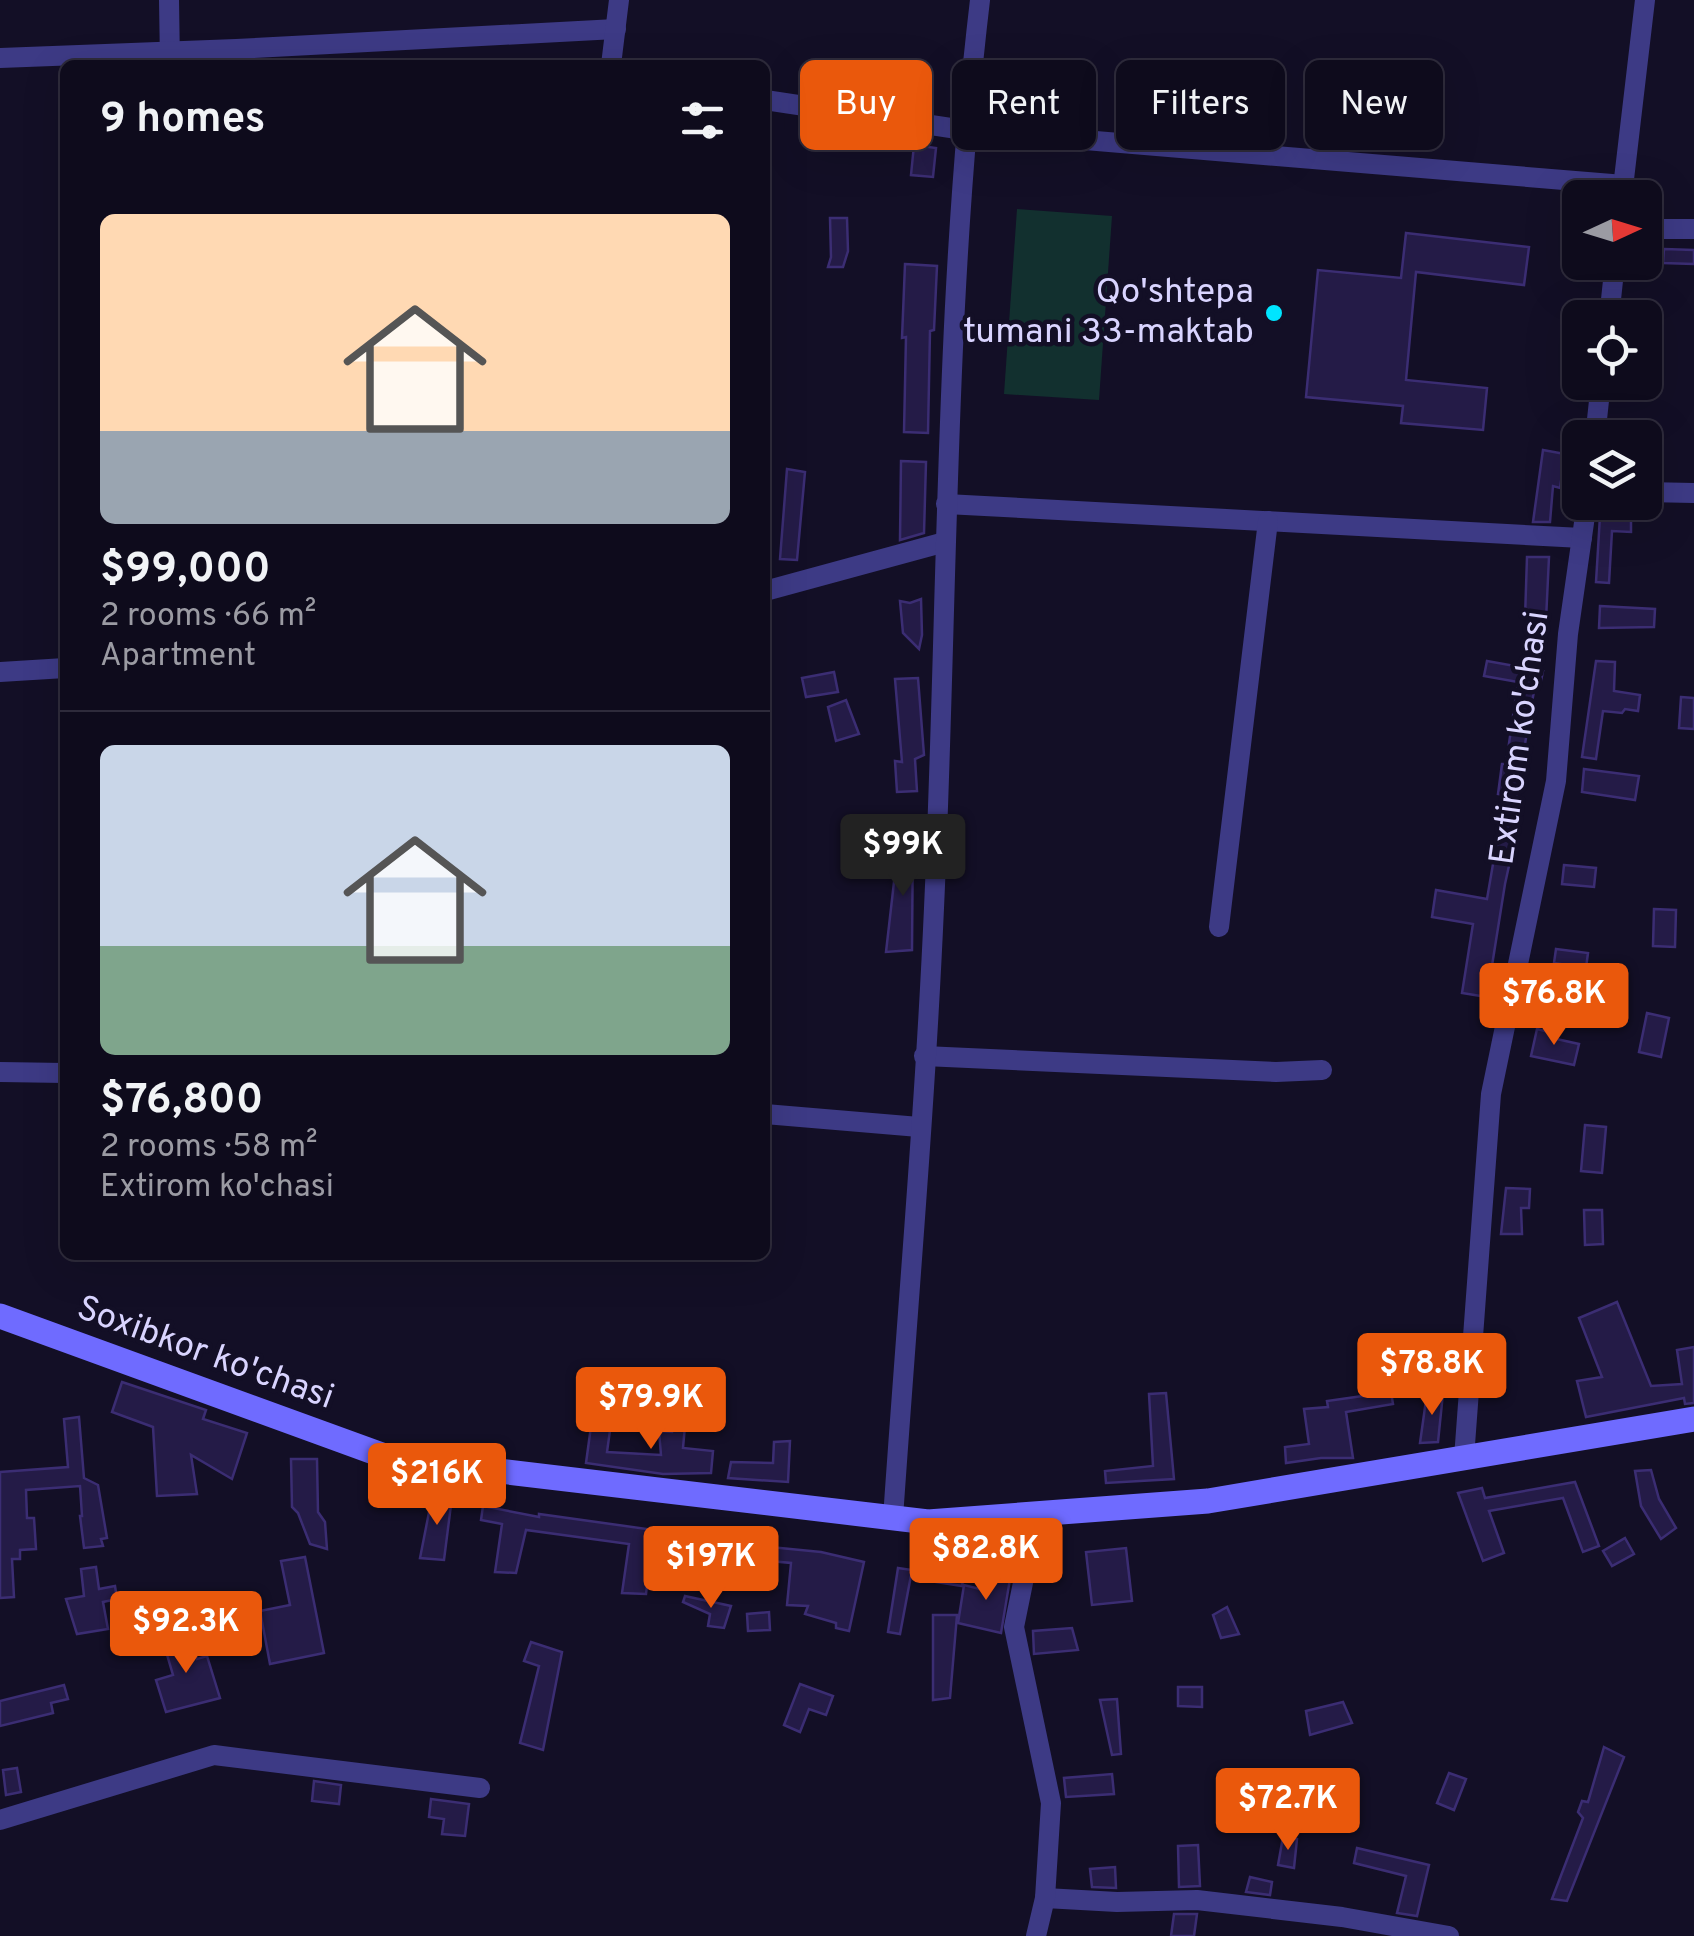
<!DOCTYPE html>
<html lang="en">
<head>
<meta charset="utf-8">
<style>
	:root { --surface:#0e0b1c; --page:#171425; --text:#f1f3f6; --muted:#9b9ba3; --line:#2e2b3b; --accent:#ea580c }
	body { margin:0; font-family:Overpass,sans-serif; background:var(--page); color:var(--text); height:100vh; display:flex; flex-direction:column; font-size:38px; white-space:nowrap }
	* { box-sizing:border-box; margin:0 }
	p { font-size:32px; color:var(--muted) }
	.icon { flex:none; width:55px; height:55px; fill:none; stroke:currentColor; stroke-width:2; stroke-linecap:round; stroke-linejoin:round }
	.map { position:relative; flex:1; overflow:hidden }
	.sheet { position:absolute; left:60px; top:60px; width:710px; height:1200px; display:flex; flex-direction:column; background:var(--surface); border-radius:15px; box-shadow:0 10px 40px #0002,0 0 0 2px var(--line) }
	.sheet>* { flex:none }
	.top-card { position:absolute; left:800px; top:60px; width:742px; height:90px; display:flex; gap:20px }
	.needle { width:65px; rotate:86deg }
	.buttons { position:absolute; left:1562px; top:180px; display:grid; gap:20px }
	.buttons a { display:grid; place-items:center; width:100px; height:100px; border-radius:15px; background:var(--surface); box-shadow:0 10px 40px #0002,0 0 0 2px var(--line); font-size:50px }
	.price { position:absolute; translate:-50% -85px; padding:0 22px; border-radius:10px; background:var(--accent); color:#fff; font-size:32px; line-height:65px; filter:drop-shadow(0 2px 5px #0008) }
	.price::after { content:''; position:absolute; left:50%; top:60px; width:30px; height:22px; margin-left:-15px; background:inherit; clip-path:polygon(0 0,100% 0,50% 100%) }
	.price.current { background:#222; color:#fff }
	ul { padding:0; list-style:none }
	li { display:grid; align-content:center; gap:20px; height:530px; padding:0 40px }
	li+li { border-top:2px solid var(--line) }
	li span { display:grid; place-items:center; height:310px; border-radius:15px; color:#555 }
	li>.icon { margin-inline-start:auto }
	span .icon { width:180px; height:180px; fill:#fffc; stroke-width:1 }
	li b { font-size:42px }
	h2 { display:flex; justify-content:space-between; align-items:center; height:120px; padding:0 40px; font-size:42px }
	.chip { padding:0 35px; border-radius:15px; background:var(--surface); box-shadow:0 10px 40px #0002,0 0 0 2px var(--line); font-size:35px; line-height:90px }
	.chip.current { background:var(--accent); color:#fff }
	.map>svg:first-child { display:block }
	.green { fill:#12302f }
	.building { fill:#241b47; stroke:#3b2d73; stroke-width:2.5 }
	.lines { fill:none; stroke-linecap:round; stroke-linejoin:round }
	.street { stroke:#3d3a85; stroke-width:20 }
	.secondary { stroke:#6f6bff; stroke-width:25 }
	.poi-dot { fill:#00e5ff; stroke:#130f26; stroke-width:4 }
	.labels { text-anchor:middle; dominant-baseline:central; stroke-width:9; stroke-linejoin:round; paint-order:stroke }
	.poi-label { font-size:35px; fill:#d9d4ff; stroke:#130f26; text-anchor:end }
	.street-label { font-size:35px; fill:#d9d4ff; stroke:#130f26 }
</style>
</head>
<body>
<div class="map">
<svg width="1694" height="1936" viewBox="0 0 1694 1936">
	<rect width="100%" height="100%" fill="#130f26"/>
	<path class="green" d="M1017 209 1112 216 1099 400 1004 394Z"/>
	<g class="building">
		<path d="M914 145 936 148 933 177 911 175Z"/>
		<path d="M830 218H847L848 251 843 267H828L831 257Z"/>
		<path d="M1406 233 1529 247 1524 285 1416 272 1406 380 1487 388 1483 430 1401 423 1403 406 1306 397 1318 270 1401 278Z"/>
		<path d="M1664 249 1694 250V264L1663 263Z"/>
		<path d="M905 264 937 266 934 330 930 331 928 433 904 432 906 337 902 338Z"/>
		<path d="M1543 450 1565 454 1560 488 1553 486 1550 522H1533Z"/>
		<path d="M901 461 926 462 924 533 900 540Z"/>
		<path d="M787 469 805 472 797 560 780 559Z"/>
		<path d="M1600 516 1631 517V532L1612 531 1609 583 1596 582Z"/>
		<path d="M1527 557H1549L1546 620 1525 618Z"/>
		<path d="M921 599 922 635 919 649 903 633 900 601 910 603Z"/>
		<path d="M1600 606 1655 609 1654 627 1599 628Z"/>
		<path d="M1487 661 1543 671 1540 686 1535 685 1516 797 1498 794 1502 764H1506L1518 682 1484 676Z"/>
		<path d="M1596 661 1615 662 1614 691 1640 695 1638 711 1625 709 1622 713 1603 711 1596 759 1582 757Z"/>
		<path d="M834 672 838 692 806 697 802 678Z"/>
		<path d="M918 678 924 755 915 759 917 791 897 792 895 761 902 762 895 679Z"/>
		<path d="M1681 697 1694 698V729L1679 728Z"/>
		<path d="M846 700 859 734 836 741 828 707Z"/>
		<path d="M1584 769 1639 776 1635 800 1582 792Z"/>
		<path d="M1504 800 1523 802 1505 884 1487 997 1462 993 1473 924 1432 917 1436 890 1487 899Z"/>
		<path d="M913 825 912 950 886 952 894 882 902 881 899 831Z"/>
		<path d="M1564 865 1596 868 1594 887 1562 884Z"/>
		<path d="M1654 909 1676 910 1675 947 1653 946Z"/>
		<path d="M1556 949 1588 953 1586 968 1554 963Z"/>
		<path d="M1647 1013 1669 1018 1661 1057 1639 1052Z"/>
		<path d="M1537 1029 1553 1033 1552 1038 1579 1044 1574 1065 1531 1056Z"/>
		<path d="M1585 1125 1606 1127 1602 1173 1581 1171Z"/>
		<path d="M1506 1188 1530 1189 1529 1208H1521L1522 1234H1501Z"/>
		<path d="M1584 1210H1602L1603 1244 1585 1245Z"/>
		<path d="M1617 1302 1651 1386 1682 1384 1677 1350 1694 1347V1403L1685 1404 1684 1398 1586 1417 1577 1381 1602 1377 1579 1318Z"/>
		<path d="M122 1382 206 1410 203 1419 247 1433 232 1479 191 1455 197 1494 157 1496 153 1427 112 1412Z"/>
		<path d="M1391 1392 1393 1404 1346 1412 1353 1458H1321L1286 1463 1285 1447 1309 1444 1304 1409 1328 1407 1327 1401Z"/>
		<path d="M1166 1393 1174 1479 1106 1483 1105 1471 1153 1466 1149 1394Z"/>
		<path d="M1427 1393H1443L1438 1442 1420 1443Z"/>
		<path d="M672 1415H686L683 1448 713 1451 711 1473 663 1474 586 1463 592 1419 611 1423 607 1452 661 1455 659 1431 672 1432Z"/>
		<path d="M79 1417 84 1478 98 1485 107 1538 101 1539 103 1546 84 1548 80 1516H82L80 1486 26 1490 27 1518H34L36 1549 20 1550V1559H12L14 1597 0 1598V1472L68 1467 64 1419Z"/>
		<path d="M790 1441 788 1482 728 1478 731 1462 773 1463 774 1442Z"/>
		<path d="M291 1459H317L318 1512 325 1522 327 1549 310 1544 298 1513 292 1507Z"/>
		<path d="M1651 1470 1659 1499 1676 1528 1661 1539 1641 1506 1635 1471Z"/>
		<path d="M1575 1482 1599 1546 1583 1552 1563 1498 1489 1511 1504 1553 1483 1561 1458 1493 1482 1488 1485 1498Z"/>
		<path d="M433 1492 452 1497 444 1560 420 1558Z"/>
		<path d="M483 1506 539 1517V1514L654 1530 646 1594 622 1593 629 1544 526 1530 516 1573 495 1572 502 1524 481 1520Z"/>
		<path d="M948 1537 969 1540 962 1586 917 1579 924 1538Z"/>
		<path d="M1625 1538 1634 1554 1612 1566 1603 1551Z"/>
		<path d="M770 1547 821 1552 864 1562 849 1631 836 1628V1623L805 1614 808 1606 787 1605 791 1563 770 1561Z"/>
		<path d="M1126 1548 1132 1601 1092 1605 1086 1552Z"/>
		<path d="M305 1557 324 1653 270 1664 260 1611 290 1605 281 1561Z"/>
		<path d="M96 1567 99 1589 115 1586 117 1599 103 1602 108 1629 77 1634 66 1599 84 1596 81 1569Z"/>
		<path d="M898 1568 912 1570 900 1634 888 1632Z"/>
		<path d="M992 1568 1011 1573 1001 1633 958 1623 964 1585 988 1591Z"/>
		<path d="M685 1596 731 1606 724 1628 708 1626 710 1614 683 1602Z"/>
		<path d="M1227 1607 1239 1634 1221 1638 1213 1615Z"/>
		<path d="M769 1612 770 1630 748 1631 747 1614Z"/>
		<path d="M933 1615H957L950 1698 933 1700Z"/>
		<path d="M1072 1628 1078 1650 1034 1654 1033 1631Z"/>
		<path d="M189 1633 197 1659 207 1656 220 1698 166 1712 156 1680 173 1675 163 1641Z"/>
		<path d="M531 1642 562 1652 543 1750 520 1743 539 1666 524 1661Z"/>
		<path d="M800 1684 833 1696 826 1715 809 1709 800 1732 784 1725Z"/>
		<path d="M64 1685 68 1699 51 1703 53 1713 0 1726V1701Z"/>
		<path d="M1178 1687H1202V1707L1178 1706Z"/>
		<path d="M1117 1699 1121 1754 1112 1755 1100 1700Z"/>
		<path d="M1343 1702 1352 1723 1310 1735 1306 1711Z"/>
		<path d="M1604 1747 1624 1757 1567 1901 1552 1899 1583 1818 1578 1812 1582 1801 1588 1802Z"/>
		<path d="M17 1768 21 1792 6 1795 3 1770Z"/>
		<path d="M1449 1773 1466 1779 1454 1810 1437 1803Z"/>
		<path d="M1112 1774 1114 1794 1066 1797 1064 1778Z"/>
		<path d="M314 1781 341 1785 339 1804 312 1801Z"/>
		<path d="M431 1799 469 1804 465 1836 442 1834 444 1819 429 1817Z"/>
		<path d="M1283 1837 1297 1839 1294 1868 1278 1865Z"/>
		<path d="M1198 1845 1200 1886 1179 1887 1178 1846Z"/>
		<path d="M1357 1848 1429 1865 1417 1916 1397 1913 1406 1876 1354 1863Z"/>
		<path d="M1115 1867 1116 1888 1092 1887 1090 1869Z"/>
		<path d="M1250 1877 1272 1882 1270 1895 1246 1892Z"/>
		<path d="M1174 1914H1197L1194 1936H1171Z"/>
	</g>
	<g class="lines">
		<g class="street">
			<path d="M169 0 170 63"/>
			<path d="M0 58 236 49 616 29"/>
			<path d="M611 65 619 0"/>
			<path d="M765 100 964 130 1624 185"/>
			<path d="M1622 196 1645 0"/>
			<path d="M1645 229H1694"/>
			<path d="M1609 318 1615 262"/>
			<path d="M1595 438 1601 382"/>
			<path d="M1645 492 1694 493"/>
			<path d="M946 504 1582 538"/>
			<path d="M765 591 945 542"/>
			<path d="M0 672 65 668"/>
			<path d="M1219 927 1268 521"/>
			<path d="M924 1056 1276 1072 1322 1070"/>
			<path d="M0 1072 65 1073"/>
			<path d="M765 1114 919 1127"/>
			<path d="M1464 1458 1491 1094 1556 781 1568 634 1587 502"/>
			<path d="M893 1518C907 1315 925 1111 934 908 948 605 944 302 980 0"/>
			<path d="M0 1820 214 1755 480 1788"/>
			<path d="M1045 1898 1117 1902 1197 1900 1342 1917 1449 1936"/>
			<path d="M1036 1936 1045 1898 1051 1803 1014 1627 1037 1514"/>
		</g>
		<path class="secondary" d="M0 1316 390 1458 928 1522 1208 1501 1694 1419"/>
	</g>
	<circle class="poi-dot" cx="1274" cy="313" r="10"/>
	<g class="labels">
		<g class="poi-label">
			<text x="1254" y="293">Qo'shtepa<tspan x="1254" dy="40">tumani 33-maktab</tspan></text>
		</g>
		<g class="street-label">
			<text transform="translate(1521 738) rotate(-82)">Extirom ko'chasi</text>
			<text transform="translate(205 1354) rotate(20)">Soxibkor ko'chasi</text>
		</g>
	</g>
</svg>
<div class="buttons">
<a><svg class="needle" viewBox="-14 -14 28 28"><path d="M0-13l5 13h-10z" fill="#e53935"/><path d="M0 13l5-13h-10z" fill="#9b9ba3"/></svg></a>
<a><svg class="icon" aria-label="locate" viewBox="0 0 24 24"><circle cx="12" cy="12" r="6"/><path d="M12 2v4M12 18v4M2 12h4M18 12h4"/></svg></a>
<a><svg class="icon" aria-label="layers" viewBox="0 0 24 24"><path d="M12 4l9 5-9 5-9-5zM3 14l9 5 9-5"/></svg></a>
</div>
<b class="price current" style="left:903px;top:899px">$99K</b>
<b class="price" style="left:1554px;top:1048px">$76.8K</b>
<b class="price" style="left:1432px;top:1418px">$78.8K</b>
<b class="price" style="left:651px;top:1452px">$79.9K</b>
<b class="price" style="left:437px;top:1528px">$216K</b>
<b class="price" style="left:986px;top:1603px">$82.8K</b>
<b class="price" style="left:711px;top:1611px">$197K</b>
<b class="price" style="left:186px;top:1676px">$92.3K</b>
<b class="price" style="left:1288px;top:1853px">$72.7K</b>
<div class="top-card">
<a class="chip current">Buy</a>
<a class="chip">Rent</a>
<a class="chip">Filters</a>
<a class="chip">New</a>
</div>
<section class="sheet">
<h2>9 homes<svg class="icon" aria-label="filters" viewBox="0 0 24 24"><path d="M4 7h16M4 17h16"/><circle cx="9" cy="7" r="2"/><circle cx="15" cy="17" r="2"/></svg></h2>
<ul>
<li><span style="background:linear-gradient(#ffd9b3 70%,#9aa5b1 0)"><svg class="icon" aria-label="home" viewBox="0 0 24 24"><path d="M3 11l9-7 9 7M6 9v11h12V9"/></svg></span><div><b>$99,000</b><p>2 rooms · 66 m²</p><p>Apartment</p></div></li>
<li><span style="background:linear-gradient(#c9d6e8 65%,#7fa58c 0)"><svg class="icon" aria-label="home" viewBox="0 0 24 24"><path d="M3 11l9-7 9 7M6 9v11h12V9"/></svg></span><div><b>$76,800</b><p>2 rooms · 58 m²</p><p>Extirom ko'chasi</p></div></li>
</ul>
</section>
</div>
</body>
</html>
